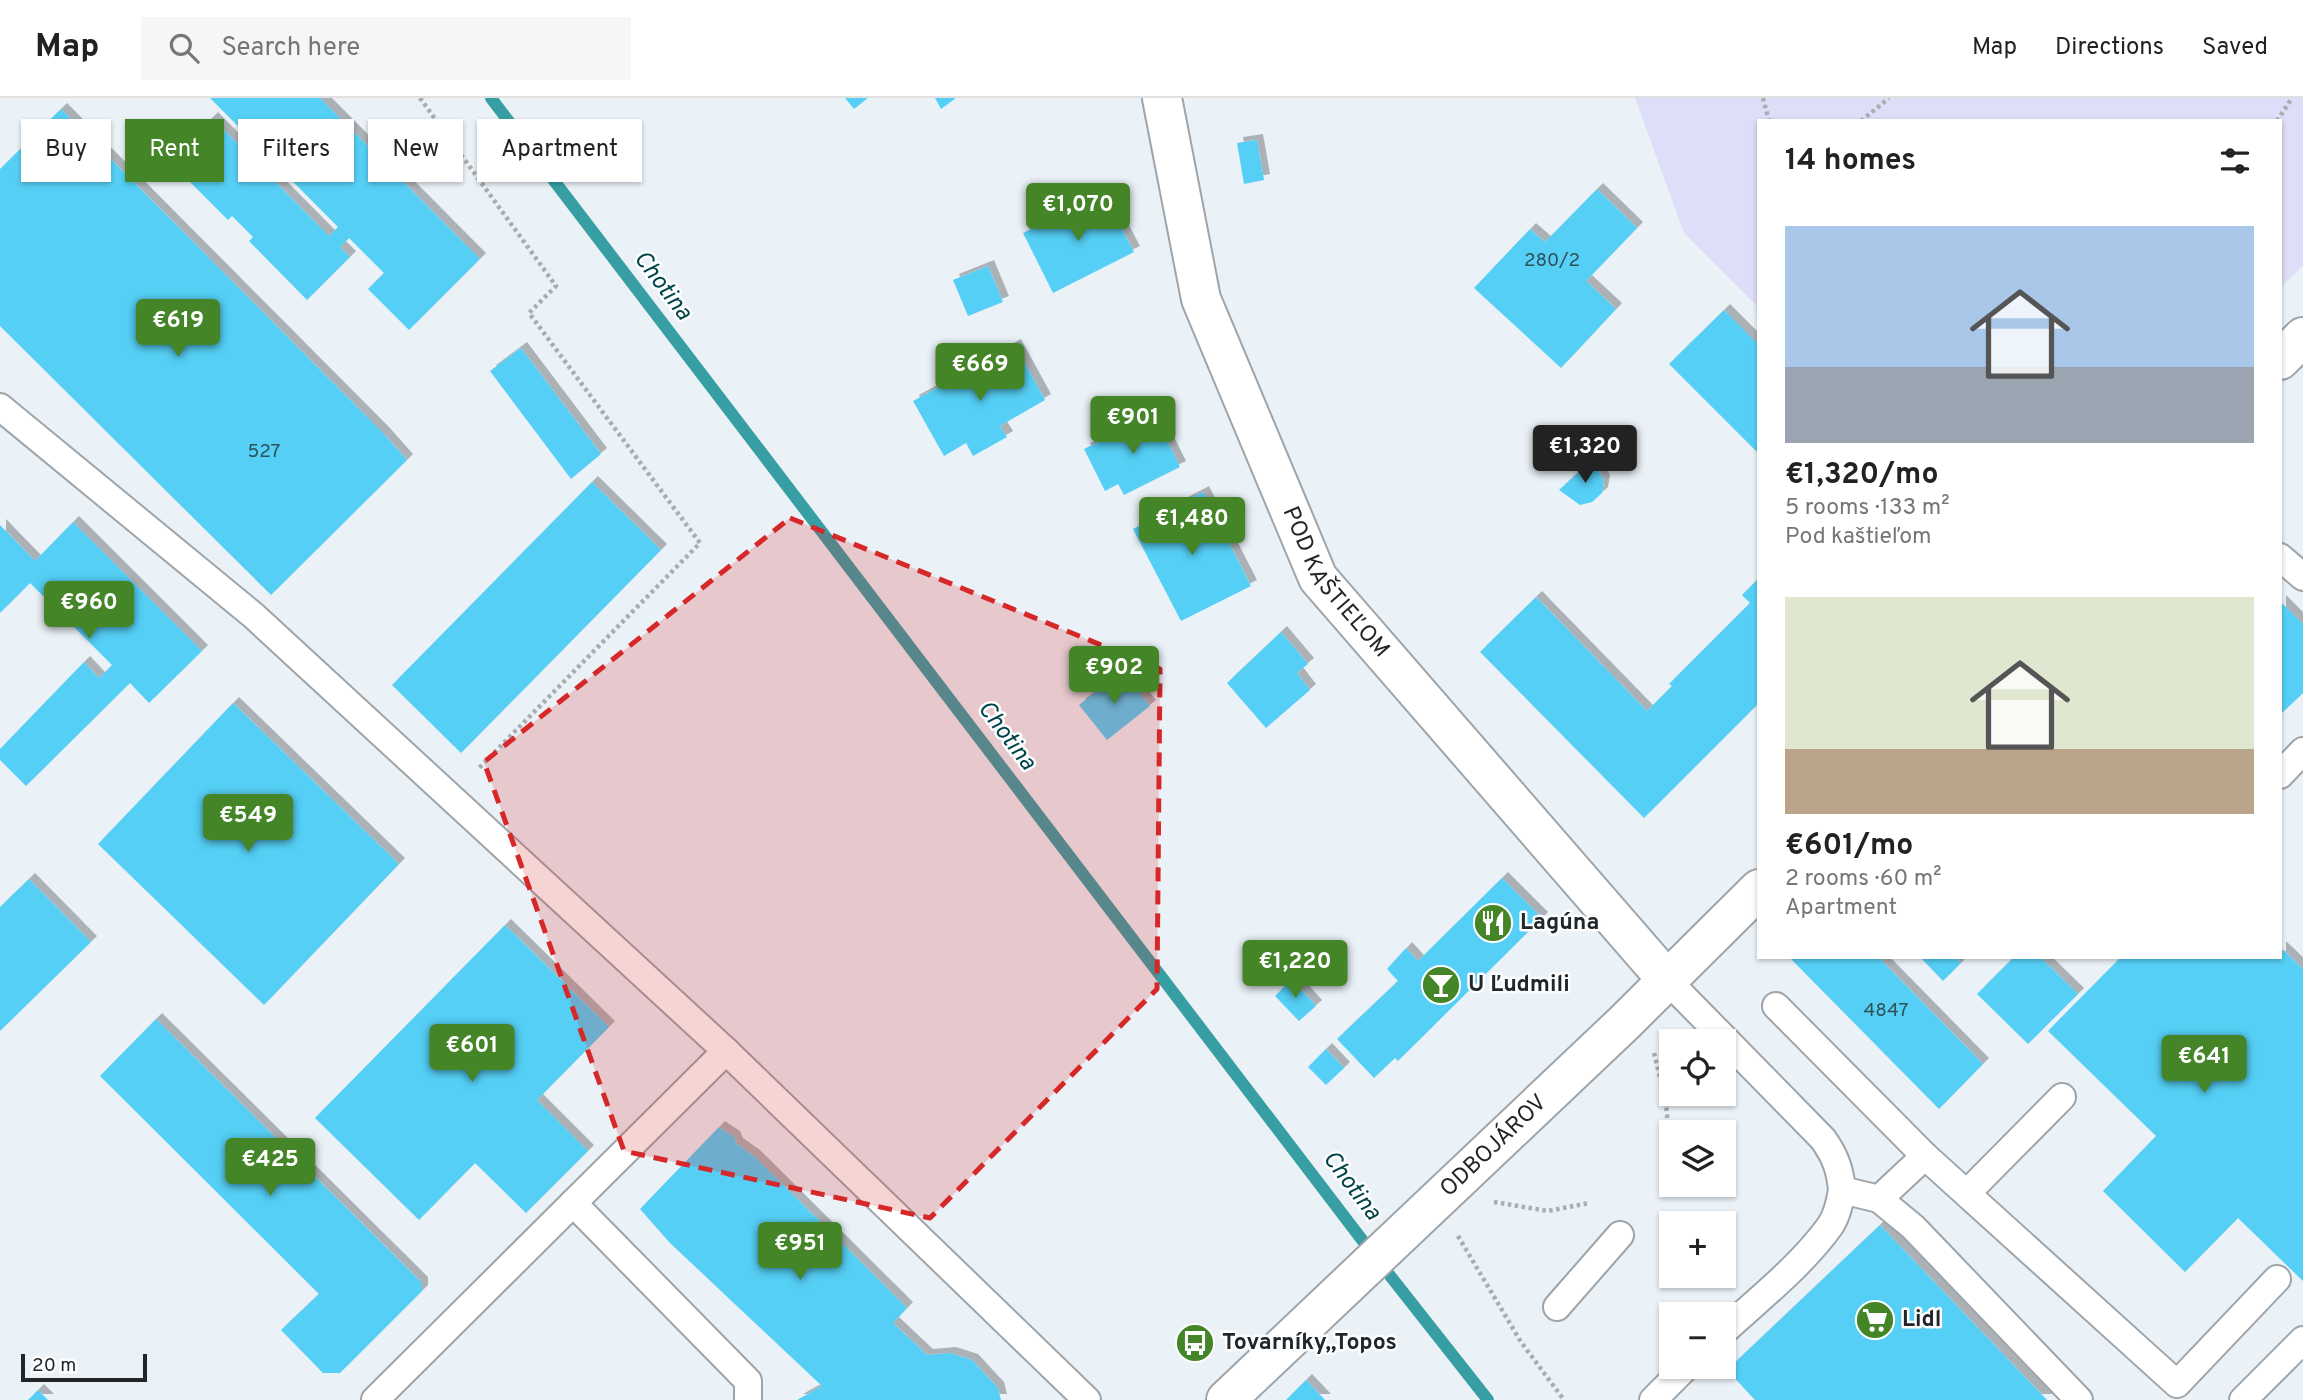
<!DOCTYPE html>
<html lang="en">
<head>
<meta charset="utf-8">
<style>
	:root { --surface:#fff; --page:#f6f6f6; --text:#222; --muted:#767676; --line:#e0e0e0; --accent:#448527 }
	body { margin:0; font-family:Overpass,sans-serif; background:var(--page); color:var(--text); height:100vh; display:flex; flex-direction:column; font-size:26px; white-space:nowrap }
	* { box-sizing:border-box; margin:0 }
	p { font-size:23px; color:var(--muted) }
	.icon { flex:none; width:38px; height:38px; fill:none; stroke:currentColor; stroke-width:2; stroke-linecap:round; stroke-linejoin:round }
	.map { position:relative; flex:1; overflow:hidden }
	.drawer { position:absolute; left:1757px; top:21px; width:525px; height:840px; display:flex; flex-direction:column; background:var(--surface); border-radius:0px; box-shadow:0 2px 5px #0004 }
	.drawer>* { flex:none }
	.top-card { position:absolute; left:21px; top:21px; width:665px; height:63px; display:flex; gap:14px }
	.buttons { position:absolute; left:1659px; top:931px; display:grid; gap:14px }
	.buttons a { display:grid; place-items:center; width:77px; height:77px; border-radius:0px; background:var(--surface); box-shadow:0 2px 5px #0004; font-size:35px }
	.scale { position:absolute; left:21px; bottom:18px; width:126px; box-sizing:border-box; padding-left:7px; border:4px solid #232628; border-top:0; font-size:19px; line-height:24px; white-space:nowrap; color:#232628; -webkit-text-stroke:5px #fcfdfe; paint-order:stroke }
	.price { position:absolute; translate:-50% -60px; padding:0 16px; border-radius:7px; background:var(--accent); color:#fff; font-size:23px; line-height:46px; filter:drop-shadow(0 2px 4px #0008) }
	.price::after { content:''; position:absolute; left:50%; top:42px; width:21px; height:16px; margin-left:-10px; background:inherit; clip-path:polygon(0 0,100% 0,50% 100%) }
	.price.active { background:#222; color:#fff }
	ul { padding:0; list-style:none }
	li { display:grid; align-content:center; gap:14px; height:371px; padding:0 28px }
	li span { display:grid; place-items:center; height:217px; border-radius:0px; color:#555 }
	li>.icon { margin-inline-start:auto }
	span .icon { width:126px; height:126px; fill:#fffc; stroke-width:1 }
	li b { font-size:30px }
	h2 { display:flex; justify-content:space-between; align-items:center; height:84px; padding:0 28px; font-size:30px }
	.tag { padding:0 24px; border-radius:0px; background:var(--surface); box-shadow:0 2px 5px #0004; font-size:24px; line-height:63px }
	.tag.active { background:var(--accent); color:#fff }
	header { display:flex; align-items:center; gap:42px; box-sizing:border-box; height:98px; padding:0 35px; background:var(--surface); border-bottom:2px solid var(--line) }
	header strong { font-size:33px }
	nav { display:flex; gap:38px; margin-inline-start:auto; font-size:24px }
	.search { width:490px; height:63px; background:var(--page); display:flex; align-items:center; gap:18px; box-sizing:border-box; padding:0 24px; border-radius:0px; color:var(--muted); font-size:26px }
	.map>svg:first-child { display:block }
	.green { fill:#dedef8 }
	.lines { fill:none; stroke-linecap:round; stroke-linejoin:round }
	.stream { stroke:#379ea4; stroke-width:12 }
	.building { fill:#55cff5; filter:url(#shadow) }
	.service-casing { stroke:#9ea5aa; stroke-width:30 }
	.minor-casing { stroke:#9ea5aa; stroke-width:42 }
	.secondary-casing { stroke:#9ea5aa; stroke-width:42 }
	.path { stroke:#a8adb2; stroke-width:4.5; stroke-dasharray:3.5 3.5; stroke-linecap:butt }
	.service { stroke:#fff; stroke-width:26 }
	.minor { stroke:#fff; stroke-width:38 }
	.secondary { stroke:#fff; stroke-width:38 }
	.marked { fill:#d62828; fill-opacity:0.2; stroke:#d62828; stroke-width:5; stroke-dasharray:14 9; stroke-linejoin:round }
	.labels { text-anchor:middle; dominant-baseline:central; stroke-width:5; stroke-linejoin:round; paint-order:stroke }
	.number-label { font-size:19px; fill:#30505b }
	.street-label { font-size:23px; fill:#232628; stroke:#fcfdfe }
	.poi-label { font-size:23px; font-weight:bold; fill:#232628; stroke:#fcfdfe; text-anchor:start }
	.water-label { font-size:24px; font-style:italic; fill:#004448; stroke:#fcfdfe }
</style>
</head>
<body>
<header>
<strong>Map</strong>
<div class="search"><svg class="icon" aria-label="search" viewBox="0 0 24 24"><circle cx="10" cy="10" r="6"/><path d="M15 15l6 6"/></svg>Search here</div>
<nav><a>Map</a><a>Directions</a><a>Saved</a></nav>
</header>
<div class="map">
<svg width="2303" height="1302" viewBox="0 0 2303 1302">
	<defs>
		<filter id="shadow"><feDropShadow dx="6" dy="-6" stdDeviation="0" flood-color="#0004"/></filter>
	</defs>
	<rect width="100%" height="100%" fill="#eaf1f7"/>
	<path class="green" d="M1635 0H2303V168L2280 190V23H1759V210L1684 135Z"/>
	<g class="lines">
		<path class="stream" d="M491 0 1369 1151 1488 1302"/>
	</g>
	<g class="building">
		<path d="M210 0H320L480 161 409 232 368 191 384 175 349 140 340 149 350 159 307 202 249 143 253 139 232 118 228 122 169 63 212 20 329 138 338 129Z"/>
		<path d="M845 0H868L854 11Z"/>
		<path d="M935 0H956L941 11Z"/>
		<path d="M61 11 383 335 407 362 271 497 0 228V71Z"/>
		<path d="M1257 42 1264 82 1244 86 1237 45Z"/>
		<path d="M1597 91 1637 130 1586 183 1616 211 1561 270 1474 190 1530 131 1545 144Z"/>
		<path d="M1103 95 1134 154 1053 195 1023 135Z"/>
		<path d="M988 168 1003 204 968 218 953 182Z"/>
		<path d="M1724 212 1759 247V356L1669 266Z"/>
		<path d="M1015 247 1045 302 1000 328 1007 339 973 358 966 345 944 358 913 303Z"/>
		<path d="M521 250 601 356 571 381 490 273Z"/>
		<path d="M1154 316 1180 369 1124 397 1118 386 1105 393 1084 351Z"/>
		<path d="M1592 362 1604 383 1602 395 1592 404 1580 407 1559 392Z"/>
		<path d="M592 384 661 452 461 655 392 587Z"/>
		<path d="M1203 394 1251 488 1181 523 1133 431Z"/>
		<path d="M73 424 202 553 149 605 130 585 26 688 0 662V651L84 564 99 580 112 567 30 485 0 515V427L35 463Z"/>
		<path d="M1759 480V605L1644 720 1480 554 1536 499 1647 613 1672 588 1669 586 1750 505 1742 497Z"/>
		<path d="M2280 503 2303 526V595L2280 617Z"/>
		<path d="M1281 534 1308 566 1297 575 1310 592 1266 630 1227 585Z"/>
		<path d="M1122 573 1150 608 1107 642 1079 607Z"/>
		<path d="M233 605 399 766 264 907 98 746Z"/>
		<path d="M1502 780 1542 820 1398 963 1395 960 1374 980 1337 941 1398 883 1387 871 1406 850 1418 863Z"/>
		<path d="M29 781 91 844 0 933V809Z"/>
		<path d="M505 827 609 929 537 1002 588 1053 526 1115 475 1065 419 1122 315 1020Z"/>
		<path d="M2280 849 2303 871V1183L2238 1120 2185 1174 2103 1093 2156 1038 2048 933 2121 859H2280Z"/>
		<path d="M1789 859H1878L1983 966 1939 1011Z"/>
		<path d="M1920 859H1961L1958 862 1961 865 1943 883Z"/>
		<path d="M2014 859H2040L2078 896 2028 946 1977 896Z"/>
		<path d="M1292 881 1316 908 1299 923 1275 898Z"/>
		<path d="M156 921 422 1185V1193L340 1275H323L281 1232 319 1196 100 978Z"/>
		<path d="M1326 951 1344 970 1326 987 1308 969Z"/>
		<path d="M719 1029 734 1039 737 1046 754 1058 907 1210 893 1225 927 1257 950 1255 972 1262 998 1290 1001 1302H797L822 1288 670 1145 640 1111Z"/>
		<path d="M1880 1127 1898 1146 2047 1302H1755L1727 1272Z"/>
		<path d="M1306 1282 1325 1302H1286Z"/>
		<path d="M38 1292 48 1302H28Z"/>
	</g>
	<g class="lines">
		<g class="service-casing">
			<g id="service">
				<path d="M0 309 254 518 726 953 1087 1302"/>
				<path d="M2280 459 2303 479"/>
				<path d="M2280 677 2303 653"/>
				<path d="M1668 883 1823 1041C1835 1058 1840 1071 1842 1092L1879 1101 1913 1129 2079 1302"/>
				<path d="M1776 908 1925 1058 2177 1286 2277 1181"/>
				<path d="M1967 1095 2062 999"/>
				<path d="M1879 1101 1925 1058"/>
				<path d="M573 1105 748 1283V1302"/>
				<path d="M1557 1209 1620 1137"/>
				<path d="M1724 1233C1760 1200 1801 1168 1830 1128 1837 1118 1840 1104 1842 1092"/>
				<path d="M375 1302 726 953"/>
				<path d="M1653 1302 1686 1269"/>
				<path d="M2243 1302 2303 1242"/>
			</g>
		</g>
		<g class="minor-casing">
			<g id="minor">
				<path id="s1" d="M1162 0 1201 201 1318 480 1668 883"/>
			</g>
		</g>
		<g class="secondary-casing">
			<g id="secondary">
				<path d="M2280 262 2303 239"/>
				<path id="s2" d="M1226 1302 1624 925 1759 791"/>
			</g>
		</g>
		<g class="path">
			<path d="M420 0 556 188 529 215 700 445 479 670"/>
			<path d="M1763 0 1769 23"/>
			<path d="M1861 23 1889 0"/>
			<path d="M2277 23 2292 0"/>
			<path d="M1654 955 1666 1004 1668 1031"/>
			<path d="M1494 1104 1548 1113 1589 1105"/>
			<path d="M1458 1138 1521 1244 1564 1302"/>
		</g>
		<use href="#service" class="service"/>
		<use href="#minor" class="minor"/>
		<use href="#secondary" class="secondary"/>
	</g>
	<path class="marked" d="M790 420 1160 571 1157 891 930 1120 624 1053 484 664Z"/>
	<defs>
		<g id="restaurant-disc" transform="scale(2.0125)"><circle r="9.5" fill="#448527" stroke="#fcfdfe"/><path d="M-5-6h1v4h1v-4h1v4h1v-4h1v5L-1.5 .5V6h-2V.5L-5-1ZM5-6V6H3V1.5H1.5Q1.5-4 5-6Z" fill="#fff"/></g>
		<g id="bar-disc" transform="scale(2.0125)"><circle r="9.5" fill="#448527" stroke="#fcfdfe"/><path d="M-6-5H6L.8 .8V4.5H3.5V6h-7V4.5H-.8V.8Z" fill="#fff"/></g>
		<g id="supermarket-disc" transform="scale(2.0125)"><circle r="9.5" fill="#448527" stroke="#fcfdfe"/><path d="M-6-5.5h2.5l.6 2H6L4.5 2H-2.5L-4.4-4H-6ZM-1.5 3.2a1.3 1.3 0 1 0 .1 0ZM3 3.2a1.3 1.3 0 1 0 .1 0Z" fill="#fff"/></g>
		<g id="bus-disc" transform="scale(2.0125)"><circle r="9.5" fill="#448527" stroke="#fcfdfe"/><path d="M-5-6H5V4H4V6H2V4H-2V6H-4V4H-5ZM-3.5-4V0h7V-4ZM-3.5 1.2v1.5H-2V1.2ZM2 1.2v1.5H3.5V1.2Z" fill="#fff"/></g>
	</defs>
	<g fill-rule="evenodd">
		<use href="#restaurant-disc" x="1493" y="825"/>
		<use href="#bar-disc" x="1441" y="887"/>
		<use href="#supermarket-disc" x="1875" y="1222"/>
		<use href="#bus-disc" x="1195" y="1245"/>
	</g>
	<g class="labels">
		<g class="number-label">
			<text x="1552" y="163">280/2</text>
			<text x="264" y="354">527</text>
			<text x="1886" y="913">4847</text>
		</g>
		<g class="street-label">
			<text stroke="none"><textPath href="#s1" startOffset="520">POD KAŠTIEĽOM</textPath></text>
			<text stroke="none"><textPath href="#s2" startOffset="369">ODBOJÁROV</textPath></text>
		</g>
		<g class="poi-label">
			<text x="1520" y="825">Lagúna</text>
			<text x="1468" y="887">U Ľudmili</text>
			<text x="1902" y="1222">Lidl</text>
			<text x="1222" y="1245">Tovarníky,,Topos</text>
		</g>
		<g class="water-label">
			<text transform="translate(662 188) rotate(53)">Chotina</text>
			<text transform="translate(1006 638) rotate(53)">Chotina</text>
			<text transform="translate(1351 1088) rotate(53)">Chotina</text>
		</g>
	</g>
</svg>
<div class="buttons">
<a><svg class="icon" aria-label="locate" viewBox="0 0 24 24"><circle cx="12" cy="12" r="6"/><path d="M12 2v4M12 18v4M2 12h4M18 12h4"/></svg></a>
<a><svg class="icon" aria-label="layers" viewBox="0 0 24 24"><path d="M12 4l9 5-9 5-9-5zM3 14l9 5 9-5"/></svg></a>
<a>+</a>
<a>−</a>
</div>
<div class="scale">20 m</div>
<b class="price" style="left:1078px;top:145px">€1,070</b>
<b class="price" style="left:178px;top:261px">€619</b>
<b class="price" style="left:980px;top:305px">€669</b>
<b class="price" style="left:1133px;top:358px">€901</b>
<b class="price active" style="left:1585px;top:387px">€1,320</b>
<b class="price" style="left:1192px;top:459px">€1,480</b>
<b class="price" style="left:89px;top:543px">€960</b>
<b class="price" style="left:1114px;top:608px">€902</b>
<b class="price" style="left:248px;top:756px">€549</b>
<b class="price" style="left:1295px;top:902px">€1,220</b>
<b class="price" style="left:472px;top:986px">€601</b>
<b class="price" style="left:2204px;top:997px">€641</b>
<b class="price" style="left:270px;top:1100px">€425</b>
<b class="price" style="left:800px;top:1184px">€951</b>
<div class="top-card">
<a class="tag">Buy</a>
<a class="tag active">Rent</a>
<a class="tag">Filters</a>
<a class="tag">New</a>
<a class="tag">Apartment</a>
</div>
<section class="drawer">
<h2>14 homes<svg class="icon" aria-label="filters" viewBox="0 0 24 24"><path d="M4 7h16M4 17h16"/><circle cx="9" cy="7" r="2"/><circle cx="15" cy="17" r="2"/></svg></h2>
<ul>
<li><span style="background:linear-gradient(#a9c7e8 65%,#9aa5b1 0)"><svg class="icon" aria-label="home" viewBox="0 0 24 24"><path d="M3 11l9-7 9 7M6 9v11h12V9"/></svg></span><div><b>€1,320/mo</b><p>5 rooms · 133 m²</p><p>Pod kaštieľom</p></div></li>
<li><span style="background:linear-gradient(#dfe7d0 70%,#b9a48a 0)"><svg class="icon" aria-label="home" viewBox="0 0 24 24"><path d="M3 11l9-7 9 7M6 9v11h12V9"/></svg></span><div><b>€601/mo</b><p>2 rooms · 60 m²</p><p>Apartment</p></div></li>
</ul>
</section>
</div>
</body>
</html>
